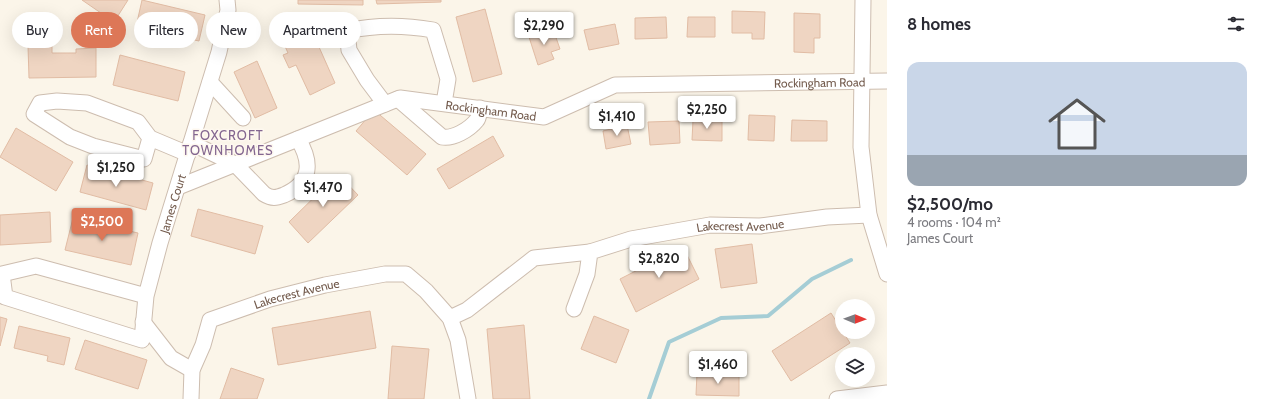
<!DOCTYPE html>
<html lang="en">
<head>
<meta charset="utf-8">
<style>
	:root { --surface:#fff; --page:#f7f7f7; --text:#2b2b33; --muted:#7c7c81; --line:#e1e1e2; --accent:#dd7757 }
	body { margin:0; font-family:Cabin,sans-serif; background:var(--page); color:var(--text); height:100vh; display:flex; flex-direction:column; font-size:15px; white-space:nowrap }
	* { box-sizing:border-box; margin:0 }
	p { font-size:13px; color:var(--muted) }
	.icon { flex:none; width:22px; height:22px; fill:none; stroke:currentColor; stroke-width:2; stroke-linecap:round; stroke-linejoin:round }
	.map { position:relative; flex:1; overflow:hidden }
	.drawer { display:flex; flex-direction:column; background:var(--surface); width:380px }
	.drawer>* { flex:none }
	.banner { position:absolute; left:12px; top:12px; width:380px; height:36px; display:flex; gap:8px }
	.needle { width:26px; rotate:91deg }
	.buttons { position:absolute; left:835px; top:299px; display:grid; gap:8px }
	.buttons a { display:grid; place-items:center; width:40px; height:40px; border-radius:50%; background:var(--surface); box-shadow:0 4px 16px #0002; font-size:20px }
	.price { position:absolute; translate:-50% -34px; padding:0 9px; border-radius:4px; background:#fff; color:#222; font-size:13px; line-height:26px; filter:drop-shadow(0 1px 2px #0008) }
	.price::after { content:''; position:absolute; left:50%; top:24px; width:12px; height:9px; margin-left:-6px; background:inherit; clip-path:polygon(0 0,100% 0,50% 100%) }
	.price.current { background:var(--accent); color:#fff }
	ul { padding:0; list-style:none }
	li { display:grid; align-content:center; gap:8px; height:212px; padding:0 20px }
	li+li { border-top:1px solid var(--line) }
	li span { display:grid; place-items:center; height:124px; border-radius:12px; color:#555 }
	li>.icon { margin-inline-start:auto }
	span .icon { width:72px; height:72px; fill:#fffc; stroke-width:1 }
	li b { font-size:17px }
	h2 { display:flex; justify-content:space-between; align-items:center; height:48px; padding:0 20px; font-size:17px }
	.chip { padding:0 14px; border-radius:18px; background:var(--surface); box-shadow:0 4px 16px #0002; font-size:14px; line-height:36px }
	.chip.current { background:var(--accent); color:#fff }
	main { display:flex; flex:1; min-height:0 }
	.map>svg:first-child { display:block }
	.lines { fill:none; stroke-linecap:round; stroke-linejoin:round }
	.stream { stroke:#a5cdd5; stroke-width:4 }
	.building { fill:#efd5c2; stroke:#e1bca4 }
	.minor-casing { stroke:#cdbdaf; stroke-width:17 }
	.minor { stroke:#fff; stroke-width:15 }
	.labels { text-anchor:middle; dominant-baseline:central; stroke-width:3; stroke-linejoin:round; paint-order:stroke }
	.street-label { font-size:12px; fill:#745c4e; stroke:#fef8ef }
	.neighbourhood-label { font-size:13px; letter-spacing:1px; fill:#836690; stroke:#fef8ef }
</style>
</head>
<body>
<main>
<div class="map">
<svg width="887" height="399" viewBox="0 0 887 399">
	<rect width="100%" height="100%" fill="#fbf5e9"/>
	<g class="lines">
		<path class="stream" d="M649 399 669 342 721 318 768 316 812 279 851 260"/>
	</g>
	<g class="building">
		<path d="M82 0H128L114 22Z"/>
		<path d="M142 0 205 15 199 41 136 27Z"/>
		<path d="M298 0H363V5L298 4Z"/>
		<path d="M376 0H441V2L377 4Z"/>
		<path d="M485 9 502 74 473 82 456 17Z"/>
		<path d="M732 11 765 12 764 39H752V33H732Z"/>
		<path d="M794 13 820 14V38H814V53L794 52Z"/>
		<path d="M666 17 667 38 635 39V18Z"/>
		<path d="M688 17H715V37H687Z"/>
		<path d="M307 20 335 83 310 95 296 65 289 68 283 55 288 53 279 33Z"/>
		<path d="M615 24 619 44 589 50 584 30Z"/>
		<path d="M553 29 560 49 551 52 554 59 538 65 529 37Z"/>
		<path d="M28 46H52V53H76V49L96 48V77L29 78Z"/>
		<path d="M120 55 185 72 178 101 113 85Z"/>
		<path d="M257 61 277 108 255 118 234 72Z"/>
		<path d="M374 110 426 154 407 175 356 131Z"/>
		<path d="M749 115 775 116 774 141 748 140Z"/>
		<path d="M693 120H722V141L692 140Z"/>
		<path d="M792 120 827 121V141H791Z"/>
		<path d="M679 121 680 143 650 145 648 122Z"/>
		<path d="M627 125 631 144 606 149 603 131Z"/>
		<path d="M16 128 73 162 56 191 0 157Z"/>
		<path d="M493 136 504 156 449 189 437 169Z"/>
		<path d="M87 165 153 183 146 210 80 192Z"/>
		<path d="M338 174 358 195 308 243 289 222Z"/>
		<path d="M198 209 263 226 255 254 191 236Z"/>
		<path d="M50 212 51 242 0 245V215Z"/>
		<path d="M73 218 138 233 131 265 65 250Z"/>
		<path d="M752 244 757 283 721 288 715 249Z"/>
		<path d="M683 247 699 279 636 312 620 279Z"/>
		<path d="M370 311 376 348 278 365 272 328Z"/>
		<path d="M831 313 850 343 791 381 772 351Z"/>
		<path d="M594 316 629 330 616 363 581 349Z"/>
		<path d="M0 317 7 319 0 346Z"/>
		<path d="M524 325 530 399H493L487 329Z"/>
		<path d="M19 326 70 338 64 365 47 361 48 356 14 348Z"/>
		<path d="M85 340 147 360 138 389 75 369Z"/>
		<path d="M392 346 429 349 424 399H388Z"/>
		<path d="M231 368 264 379 257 399H220Z"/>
		<path d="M697 373 739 374V396L696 395Z"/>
	</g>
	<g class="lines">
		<g class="minor-casing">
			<g id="minor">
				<path d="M863 0 861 147 869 215 887 274"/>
				<path d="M210 82 243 118"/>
				<path d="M398 99 442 137C453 139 469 130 477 120 479 118 479 112 480 108"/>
				<path d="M385 104 367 80 349 50 347 31C374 25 405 25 433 30L448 79 444 103"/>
				<path d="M150 138 144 159 93 146 70 137 34 114 40 103 57 101 87 103 138 122 150 138 188 154"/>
				<path d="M191 143 235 164 264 194C272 199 276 198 284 195 312 183 312 162 298 139"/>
				<path id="s1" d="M178 187 400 98 544 117 615 85 887 81"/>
				<path id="s2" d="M146 296 36 266 2 274 5 297 142 340 146 296 160 243 219 52 228 10 227 0"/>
				<path id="s3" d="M574 309 587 274 590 252 631 239 710 225 760 226 827 217 869 215"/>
				<path d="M450 318 467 310 534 258 590 252"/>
				<path d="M143 322 171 358 192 370"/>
				<path id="s4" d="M191 399 192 370 203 345 210 320 270 299 325 285 385 274H406L426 291 450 318 458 340 468 399"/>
				<path d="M837 399 887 393"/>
			</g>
		</g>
		<use href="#minor" class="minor"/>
	</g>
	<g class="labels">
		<g class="street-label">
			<text stroke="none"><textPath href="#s1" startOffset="667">Rockingham Road</textPath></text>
			<text stroke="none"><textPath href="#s1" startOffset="331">Rockingham Road</textPath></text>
			<text stroke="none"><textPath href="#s2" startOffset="456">James Court</textPath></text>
			<text stroke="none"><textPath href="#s3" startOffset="213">Lakecrest Avenue</textPath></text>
			<text stroke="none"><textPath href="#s4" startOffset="173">Lakecrest Avenue</textPath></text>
		</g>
		<g class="neighbourhood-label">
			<text x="228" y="135">FOXCROFT<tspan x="228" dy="15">TOWNHOMES</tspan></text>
		</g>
	</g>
</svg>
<div class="buttons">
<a><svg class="needle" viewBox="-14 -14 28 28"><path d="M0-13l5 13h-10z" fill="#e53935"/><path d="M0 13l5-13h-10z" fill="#7c7c81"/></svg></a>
<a><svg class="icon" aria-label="layers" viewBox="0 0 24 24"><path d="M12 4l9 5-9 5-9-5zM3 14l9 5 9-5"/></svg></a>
</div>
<b class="price" style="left:544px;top:46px">$2,290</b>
<b class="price" style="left:707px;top:130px">$2,250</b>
<b class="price" style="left:617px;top:137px">$1,410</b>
<b class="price" style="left:116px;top:188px">$1,250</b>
<b class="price" style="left:323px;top:208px">$1,470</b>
<b class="price current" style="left:102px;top:242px">$2,500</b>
<b class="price" style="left:659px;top:279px">$2,820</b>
<b class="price" style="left:718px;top:385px">$1,460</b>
<div class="banner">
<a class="chip">Buy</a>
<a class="chip current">Rent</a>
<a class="chip">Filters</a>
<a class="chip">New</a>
<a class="chip">Apartment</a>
</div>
</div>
<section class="drawer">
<h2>8 homes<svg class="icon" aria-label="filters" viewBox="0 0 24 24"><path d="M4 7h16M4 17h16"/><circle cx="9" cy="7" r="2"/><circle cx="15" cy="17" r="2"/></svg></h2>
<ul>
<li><span style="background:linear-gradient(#c9d6e8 75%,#9aa5b1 0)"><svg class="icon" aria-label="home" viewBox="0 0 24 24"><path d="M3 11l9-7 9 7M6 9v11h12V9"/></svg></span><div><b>$2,500/mo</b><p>4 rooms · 104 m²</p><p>James Court</p></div></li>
</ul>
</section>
</main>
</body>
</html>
